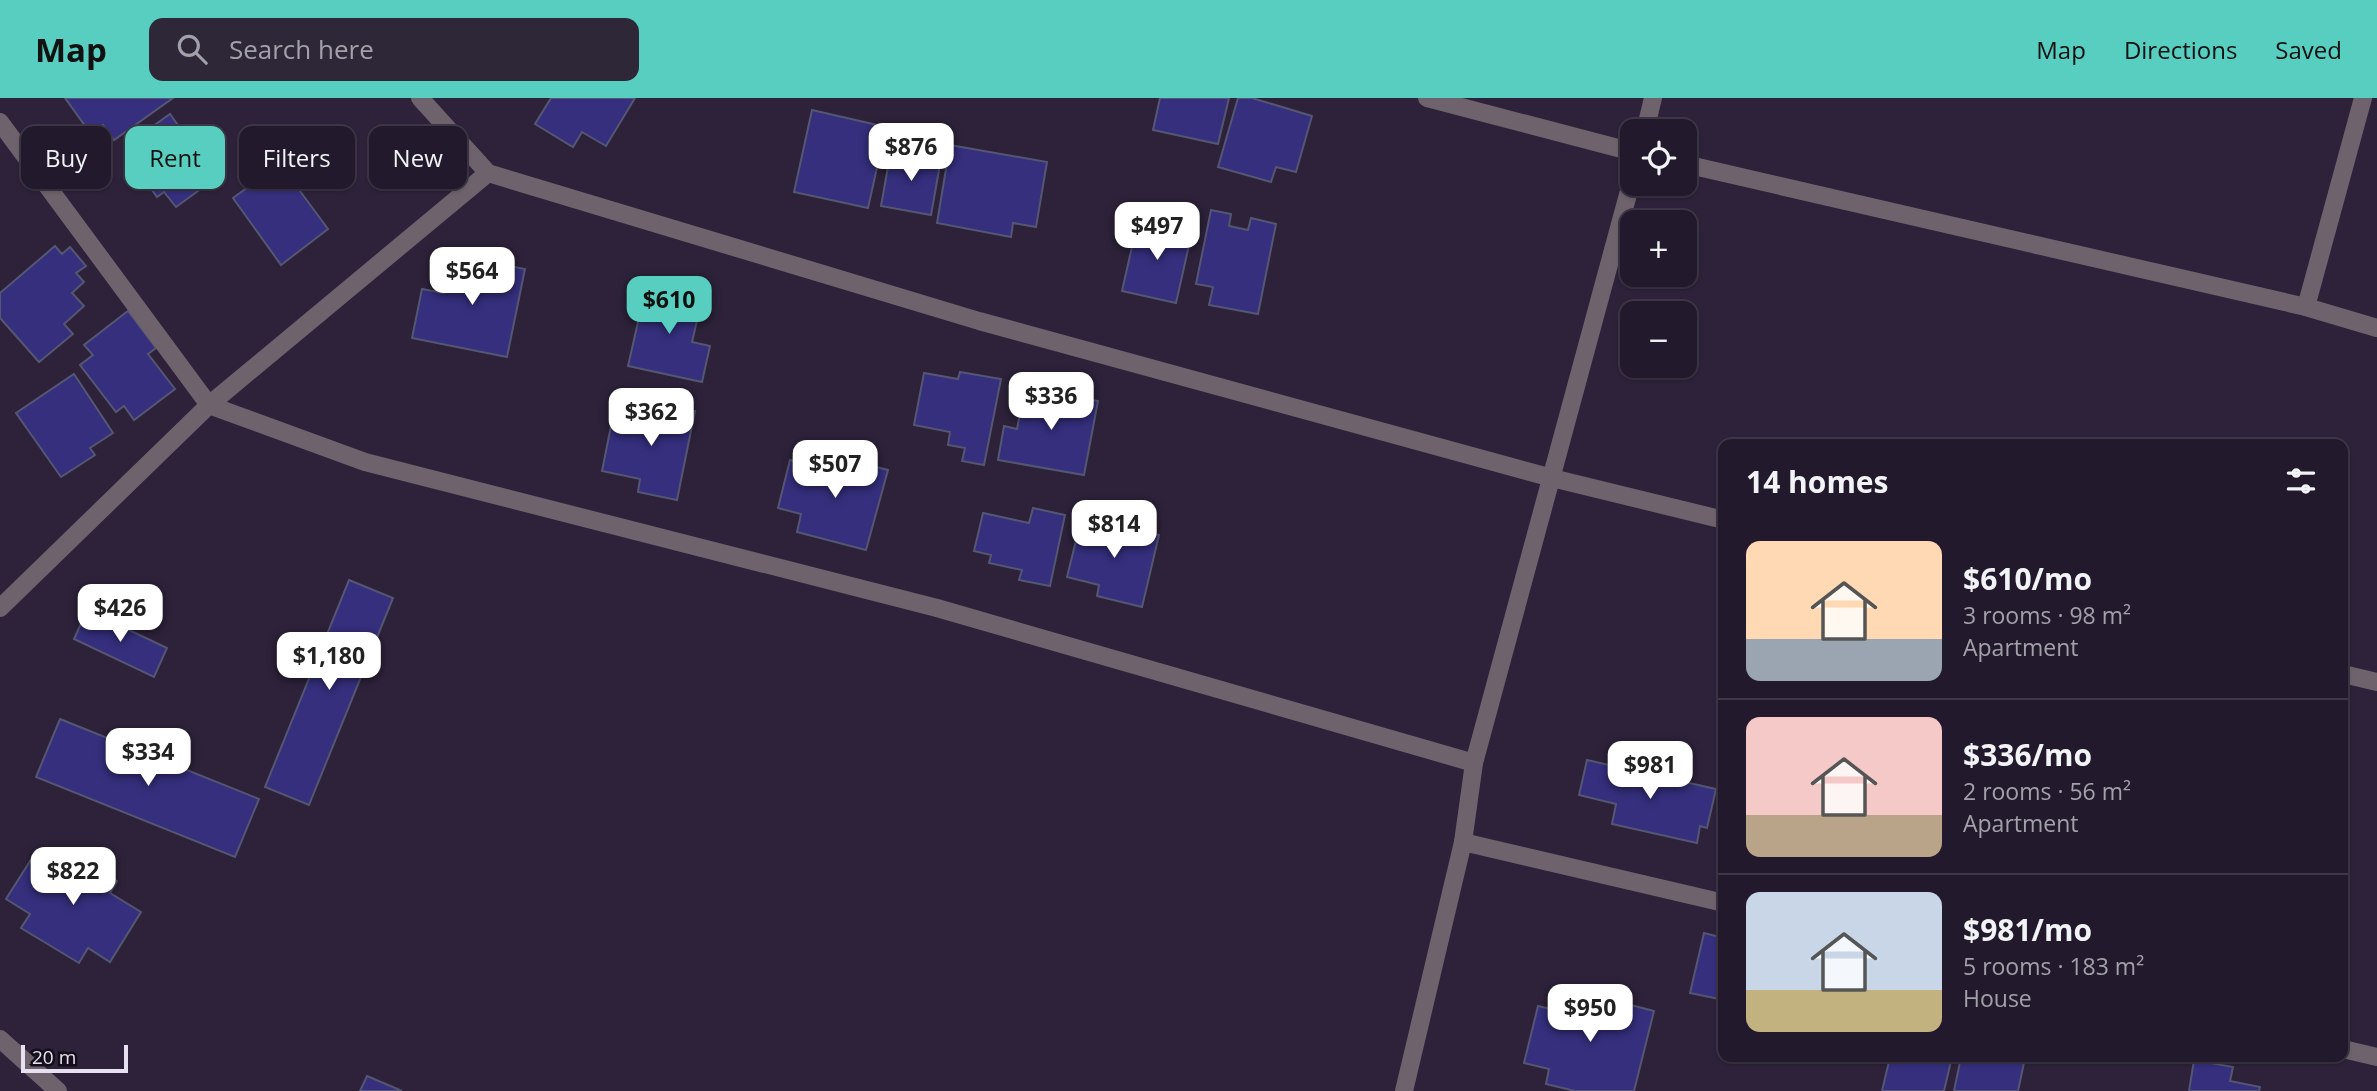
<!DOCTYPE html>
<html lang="en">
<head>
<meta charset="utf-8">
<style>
	:root { --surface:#221a2c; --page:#2e2738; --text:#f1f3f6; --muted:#a2a1a9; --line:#3f3848; --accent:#58cec0 }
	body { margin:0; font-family:"Open Sans",sans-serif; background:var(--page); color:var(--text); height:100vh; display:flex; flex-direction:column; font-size:26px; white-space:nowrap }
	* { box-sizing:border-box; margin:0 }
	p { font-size:23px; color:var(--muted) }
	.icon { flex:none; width:38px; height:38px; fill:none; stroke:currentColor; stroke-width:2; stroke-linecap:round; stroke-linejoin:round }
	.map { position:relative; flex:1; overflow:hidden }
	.panel { position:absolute; left:1718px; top:341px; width:630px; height:623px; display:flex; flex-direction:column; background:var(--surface); border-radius:14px; box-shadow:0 2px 5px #0004,0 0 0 2px var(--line) }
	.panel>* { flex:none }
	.guide { position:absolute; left:21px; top:28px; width:665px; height:63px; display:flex; gap:14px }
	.tools { position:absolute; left:1620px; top:21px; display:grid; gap:14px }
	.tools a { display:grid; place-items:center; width:77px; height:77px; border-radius:14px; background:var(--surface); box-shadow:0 2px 5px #0004,0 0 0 2px var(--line); font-size:35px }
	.scale { position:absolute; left:21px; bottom:18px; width:107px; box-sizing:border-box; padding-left:7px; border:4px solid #e7e0f0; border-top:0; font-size:19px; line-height:24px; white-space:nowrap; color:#e7e0f0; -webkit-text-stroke:5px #130e19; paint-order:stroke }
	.price { position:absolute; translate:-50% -60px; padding:0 16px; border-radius:14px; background:#fff; color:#222; font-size:23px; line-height:46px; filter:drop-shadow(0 2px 4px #0008) }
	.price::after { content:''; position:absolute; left:50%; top:42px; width:21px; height:16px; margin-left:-10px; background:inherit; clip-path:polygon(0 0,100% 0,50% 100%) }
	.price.selected { background:var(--accent); color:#111 }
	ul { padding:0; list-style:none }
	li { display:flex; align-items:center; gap:21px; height:175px; padding:0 28px }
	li+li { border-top:2px solid var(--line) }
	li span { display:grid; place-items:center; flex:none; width:196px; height:140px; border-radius:14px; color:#555 }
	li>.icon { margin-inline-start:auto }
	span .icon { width:84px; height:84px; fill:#fffc; stroke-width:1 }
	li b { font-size:30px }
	h2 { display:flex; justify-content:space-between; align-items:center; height:84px; padding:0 28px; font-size:30px }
	.tag { padding:0 24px; border-radius:14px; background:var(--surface); box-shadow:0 2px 5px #0004,0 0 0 2px var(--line); font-size:24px; line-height:63px }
	.tag.selected { background:var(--accent); color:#111 }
	header { display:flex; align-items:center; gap:42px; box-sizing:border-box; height:98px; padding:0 35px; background:var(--accent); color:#111 }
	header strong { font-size:33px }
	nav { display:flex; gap:38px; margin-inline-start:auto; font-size:24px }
	.search { width:490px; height:63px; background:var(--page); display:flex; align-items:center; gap:18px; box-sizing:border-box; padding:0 24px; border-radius:14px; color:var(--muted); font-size:26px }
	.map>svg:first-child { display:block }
	.building { fill:#352f7d; stroke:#545672; stroke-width:2 }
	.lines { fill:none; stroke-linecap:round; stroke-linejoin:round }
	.street { stroke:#6e636c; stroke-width:18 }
</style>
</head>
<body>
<header>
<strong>Map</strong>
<div class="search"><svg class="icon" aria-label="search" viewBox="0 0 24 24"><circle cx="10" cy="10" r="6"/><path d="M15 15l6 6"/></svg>Search here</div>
<nav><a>Map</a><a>Directions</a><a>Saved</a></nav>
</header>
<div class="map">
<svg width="2377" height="993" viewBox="0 0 2377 993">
	<rect width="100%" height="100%" fill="#2d223a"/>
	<g class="building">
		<path d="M65 0H173L114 42 103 27 91 36Z"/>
		<path d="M551 0H635L606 48 582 34 573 49 535 26Z"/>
		<path d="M1160 0H1229L1218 46 1153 32Z"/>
		<path d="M1238 0H1252L1312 18 1296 74 1276 69 1271 84 1218 69Z"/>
		<path d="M812 12 886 29 868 110 794 94Z"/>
		<path d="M170 16 216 80 176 109 164 94 157 99 131 62 140 56 131 44Z"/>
		<path d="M950 47 1047 64 1036 129 1013 125 1011 139 937 125Z"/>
		<path d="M891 52 941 61 931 117 881 108Z"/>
		<path d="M280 66 328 131 281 167 233 100Z"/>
		<path d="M1211 112 1231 116 1229 128 1248 132 1251 120 1276 126 1258 216 1209 207 1213 189 1196 186Z"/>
		<path d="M1138 122 1192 134 1176 205 1122 193Z"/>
		<path d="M55 148 62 156 70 149 86 168 76 175 84 184 72 195 84 208 64 226 73 236 39 264 0 220V195Z"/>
		<path d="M452 157 525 171 507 259 412 240 422 191 444 195Z"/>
		<path d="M646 189 702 201 692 244 710 248 702 284 628 268Z"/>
		<path d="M128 213 156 250 148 256 175 291 134 322 124 308 116 314 80 267 93 257 84 247Z"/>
		<path d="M960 274 1001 281 984 367 962 363 965 350 948 347 950 334 914 327 924 275 958 281Z"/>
		<path d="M74 276 113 335 90 350 95 357 61 379 16 315Z"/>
		<path d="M1025 289 1098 303 1084 377 998 362 1004 328 1017 331Z"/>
		<path d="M636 301 695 313 677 402 638 394 640 381 602 373 612 323 632 327Z"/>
		<path d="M834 358 888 372 866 452 797 434 801 416 778 410 790 362 830 372Z"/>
		<path d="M1033 410 1065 417 1050 488 1019 482 1022 472 989 465 991 457 974 453 983 415 1029 425Z"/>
		<path d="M1082 418 1159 437 1142 509 1097 498 1099 487 1067 479Z"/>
		<path d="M349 482 393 500 309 707 265 689Z"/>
		<path d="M87 512 167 550 154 579 74 541Z"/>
		<path d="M60 621 259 701 235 759 36 679Z"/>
		<path d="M1587 662 1716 691 1707 730 1700 728 1697 745 1612 726 1616 706 1579 697Z"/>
		<path d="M37 752 65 769 74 756 117 783 110 795 141 814 110 864 88 850 79 865 21 830 30 816 6 801Z"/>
		<path d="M1704 835 1724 840V902L1690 895Z"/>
		<path d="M1569 891 1654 913 1634 993H1575L1546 986 1549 971 1524 965 1538 908 1564 914Z"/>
		<path d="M1890 959H1952L1944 993H1882Z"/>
		<path d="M1961 959 2025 960 2018 993H1954Z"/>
		<path d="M2194 962 2233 969 2230 983 2260 989 2259 993H2189Z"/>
		<path d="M367 978 402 993H360Z"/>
	</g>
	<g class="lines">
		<g class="street">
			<path d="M420 0 488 75 979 223 1552 380 1724 422"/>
			<path d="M1427 0 1633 54"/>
			<path d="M0 24 209 307 365 364 937 510 1474 665"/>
			<path d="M1645 33 1653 0"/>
			<path d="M1685 66 2306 209 2377 230"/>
			<path d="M2306 209 2363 0"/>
			<path d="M0 510 209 307 488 75"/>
			<path d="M2343 576 2377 584"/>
			<path d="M1463 744 1724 805"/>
			<path d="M0 941 58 993"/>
			<path d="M2343 951 2377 959"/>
			<path d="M1404 993 1463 744 1474 665 1633 78"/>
		</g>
	</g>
</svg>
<div class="tools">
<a><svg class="icon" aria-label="locate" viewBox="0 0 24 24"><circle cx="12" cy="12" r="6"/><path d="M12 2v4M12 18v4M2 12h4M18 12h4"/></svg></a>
<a>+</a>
<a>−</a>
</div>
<div class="scale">20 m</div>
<b class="price" style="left:911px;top:85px">$876</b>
<b class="price" style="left:1157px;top:164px">$497</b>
<b class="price" style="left:472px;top:209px">$564</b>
<b class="price selected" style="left:669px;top:238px">$610</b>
<b class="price" style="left:1051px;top:334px">$336</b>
<b class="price" style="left:651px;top:350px">$362</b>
<b class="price" style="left:835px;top:402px">$507</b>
<b class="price" style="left:1114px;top:462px">$814</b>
<b class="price" style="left:120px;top:546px">$426</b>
<b class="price" style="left:329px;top:594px">$1,180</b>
<b class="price" style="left:148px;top:690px">$334</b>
<b class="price" style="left:1650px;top:703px">$981</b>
<b class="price" style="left:73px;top:809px">$822</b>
<b class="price" style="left:1590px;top:946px">$950</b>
<div class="guide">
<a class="tag">Buy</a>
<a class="tag selected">Rent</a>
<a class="tag">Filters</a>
<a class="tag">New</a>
</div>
<section class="panel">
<h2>14 homes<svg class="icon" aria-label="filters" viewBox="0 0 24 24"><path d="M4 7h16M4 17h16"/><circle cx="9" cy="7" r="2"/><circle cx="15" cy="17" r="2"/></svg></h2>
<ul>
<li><span style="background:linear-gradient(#ffd9b3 70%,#9aa5b1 0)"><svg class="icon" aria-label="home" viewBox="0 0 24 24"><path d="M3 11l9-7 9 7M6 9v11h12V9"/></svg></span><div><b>$610/mo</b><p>3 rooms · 98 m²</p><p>Apartment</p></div></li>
<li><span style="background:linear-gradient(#f6c9c9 70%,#b9a48a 0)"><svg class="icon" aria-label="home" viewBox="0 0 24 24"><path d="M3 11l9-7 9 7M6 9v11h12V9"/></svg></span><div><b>$336/mo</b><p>2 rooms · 56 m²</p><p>Apartment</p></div></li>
<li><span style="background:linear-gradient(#c9d6e8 70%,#c2b280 0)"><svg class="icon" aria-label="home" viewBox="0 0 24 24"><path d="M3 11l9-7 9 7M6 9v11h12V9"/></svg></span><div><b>$981/mo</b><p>5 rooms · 183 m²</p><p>House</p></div></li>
</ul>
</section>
</div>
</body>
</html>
